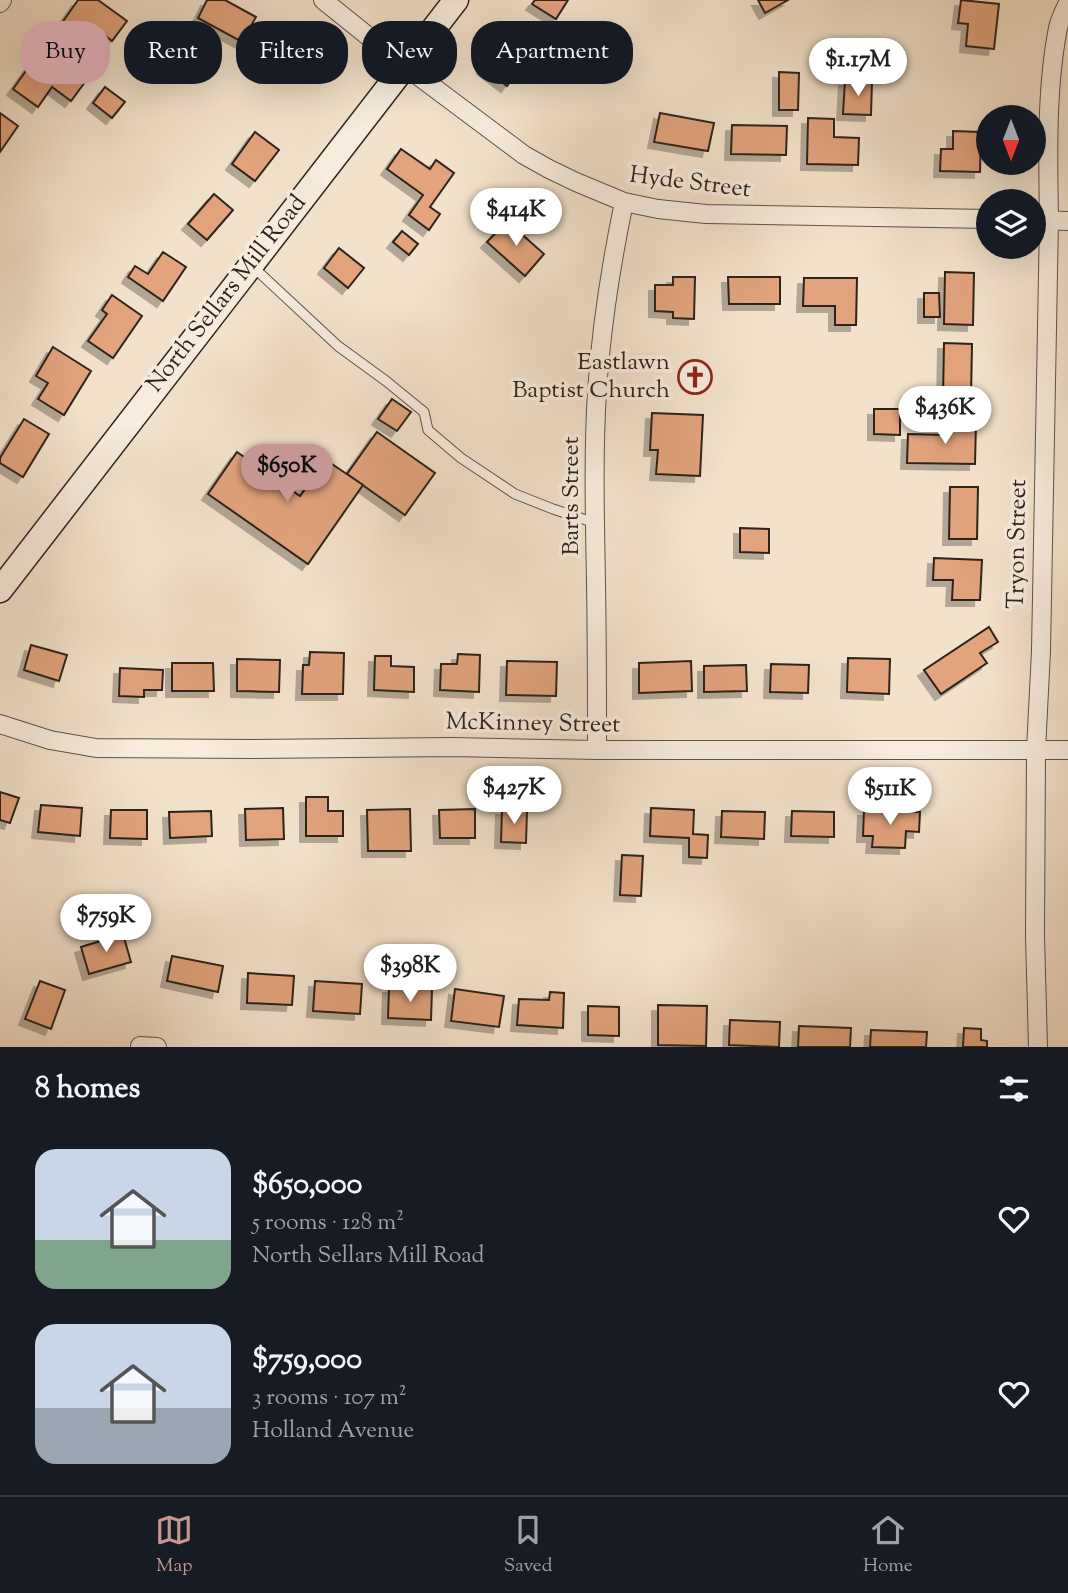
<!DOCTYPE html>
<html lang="en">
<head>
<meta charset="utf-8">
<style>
	:root { --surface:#171b24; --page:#20242c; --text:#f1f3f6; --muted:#9ea1a6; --line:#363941; --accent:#c59692 }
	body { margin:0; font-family:"Sorts Mill Goudy",serif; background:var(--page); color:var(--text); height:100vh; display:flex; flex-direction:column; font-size:26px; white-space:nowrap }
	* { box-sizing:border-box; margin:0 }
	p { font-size:23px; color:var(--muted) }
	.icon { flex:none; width:38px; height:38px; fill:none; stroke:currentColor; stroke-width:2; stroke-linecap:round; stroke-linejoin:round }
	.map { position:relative; height:1047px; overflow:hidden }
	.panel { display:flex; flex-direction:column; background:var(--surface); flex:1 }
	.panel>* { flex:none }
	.guide { position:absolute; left:21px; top:21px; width:700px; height:63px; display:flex; gap:14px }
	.needle { width:46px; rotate:180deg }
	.buttons { position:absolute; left:976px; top:105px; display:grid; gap:14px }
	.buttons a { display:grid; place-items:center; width:70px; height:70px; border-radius:50%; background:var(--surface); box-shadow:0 7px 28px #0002; font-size:35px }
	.price { position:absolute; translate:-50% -60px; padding:0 16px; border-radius:24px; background:#fff; color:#222; font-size:23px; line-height:46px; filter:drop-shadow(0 2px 4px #0008) }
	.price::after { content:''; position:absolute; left:50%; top:42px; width:21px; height:16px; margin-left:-10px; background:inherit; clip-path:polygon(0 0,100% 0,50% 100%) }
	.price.current { background:var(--accent); color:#111 }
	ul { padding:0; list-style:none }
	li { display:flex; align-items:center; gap:21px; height:175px; padding:0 35px }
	li span { display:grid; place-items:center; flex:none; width:196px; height:140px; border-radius:21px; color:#555 }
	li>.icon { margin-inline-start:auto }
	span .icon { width:84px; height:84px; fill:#fffc; stroke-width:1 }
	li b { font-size:30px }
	h2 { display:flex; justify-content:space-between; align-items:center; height:84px; padding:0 35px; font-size:30px }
	.chip { padding:0 24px; border-radius:28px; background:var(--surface); box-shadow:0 7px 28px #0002; font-size:24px; line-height:63px }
	.chip.current { background:var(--accent); color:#111 }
	.tabs { display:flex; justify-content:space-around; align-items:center; height:98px; border-top:2px solid var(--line); background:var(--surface); font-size:19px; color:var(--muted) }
	.tabs a { display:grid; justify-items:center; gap:4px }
	.tabs .current { color:var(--accent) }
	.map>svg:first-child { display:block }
	.building { fill:#e2a37d; stroke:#2d231a; stroke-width:2; filter:url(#shadow) }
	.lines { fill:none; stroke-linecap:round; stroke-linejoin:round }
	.lane-casing { stroke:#5e5346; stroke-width:11 }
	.street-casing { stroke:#5e5346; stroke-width:20 }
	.secondary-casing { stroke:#2d231a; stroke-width:27 }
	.lane { stroke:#f7ecdd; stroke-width:9 }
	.street { stroke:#f7ecdd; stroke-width:18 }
	.secondary { stroke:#f7ecdd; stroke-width:24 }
	.labels { text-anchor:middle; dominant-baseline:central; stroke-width:7; stroke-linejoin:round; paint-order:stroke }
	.street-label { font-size:24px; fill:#2d231a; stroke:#f7ecdd }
	.poi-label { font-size:24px; fill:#2d231a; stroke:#f7ecdd; text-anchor:end }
</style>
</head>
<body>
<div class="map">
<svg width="1068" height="1047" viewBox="0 0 1068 1047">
	<defs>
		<filter id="shadow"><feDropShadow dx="-6" dy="6" stdDeviation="0" flood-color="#0004"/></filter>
	</defs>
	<rect width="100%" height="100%" fill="#f3e2cb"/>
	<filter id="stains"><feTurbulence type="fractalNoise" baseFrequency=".00286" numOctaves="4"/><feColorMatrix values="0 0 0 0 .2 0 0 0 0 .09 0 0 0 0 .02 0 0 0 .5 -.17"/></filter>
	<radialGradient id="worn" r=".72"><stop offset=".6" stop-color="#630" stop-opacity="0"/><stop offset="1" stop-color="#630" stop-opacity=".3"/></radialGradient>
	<g class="building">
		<path d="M78 0H98L127 21 112 41 94 27 80 47 57 30Z"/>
		<path d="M207 0H225L256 17 242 42 198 18Z"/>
		<path d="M535 0H568L556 19 532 4Z"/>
		<path d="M758 0H788L765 13Z"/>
		<path d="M961 0 999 4 994 49 966 46 968 24 958 23Z"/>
		<path d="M173 23 191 27 185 53 167 48Z"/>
		<path d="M515 24 549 48 533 69 524 62 507 86 483 68Z"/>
		<path d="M41 50 85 82 71 101 52 87 38 107 13 89Z"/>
		<path d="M779 72 799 73 798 110H779Z"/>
		<path d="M845 80 872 81 871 115 843 114Z"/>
		<path d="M105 87 125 102 112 118 93 103Z"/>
		<path d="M0 113 18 126 0 152Z"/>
		<path d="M660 113 714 123 708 151 654 142Z"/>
		<path d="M808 118 834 119V137L859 138 858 165 807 164Z"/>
		<path d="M732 125 787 126 786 155 731 154Z"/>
		<path d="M953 131 981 132 980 172 940 171 941 149H953Z"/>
		<path d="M255 132 279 150 255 181 232 164Z"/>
		<path d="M401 149 430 169 436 160 454 173 430 207 440 214 429 230 409 215 423 195 387 169Z"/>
		<path d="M214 194 233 210 207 240 188 224Z"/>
		<path d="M507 221 544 254 525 276 487 242Z"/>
		<path d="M402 231 418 244 409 255 393 242Z"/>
		<path d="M339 248 364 268 348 288 324 268Z"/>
		<path d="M163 252 186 267 163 301 128 277 135 266 148 274Z"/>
		<path d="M945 272 974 273 973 325 944 324Z"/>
		<path d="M673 277H695L694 319 673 318V312L655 311V285H673Z"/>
		<path d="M728 277H780V304H729Z"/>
		<path d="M804 278H857L856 325H835V306H803Z"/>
		<path d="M924 293H939L940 317H924Z"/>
		<path d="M112 295 142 316 113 358 88 341 107 314 102 310Z"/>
		<path d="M944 343 972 344 971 398 943 397Z"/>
		<path d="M53 347 91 371 64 415 38 399 48 383 36 376Z"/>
		<path d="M392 399 411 412 397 431 378 419Z"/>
		<path d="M874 409H900V435L874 434Z"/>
		<path d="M652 413 703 415 700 476 656 474 658 450H650Z"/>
		<path d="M24 419 49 434 23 477 0 463V458Z"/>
		<path d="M947 421 976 422 975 464 907 463 908 434 947 435Z"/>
		<path d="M377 432 435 473 405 515 347 474Z"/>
		<path d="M237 452 300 496 326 460 363 485 308 564 208 494Z"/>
		<path d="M950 487H978L977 539H949Z"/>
		<path d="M740 528 769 529V553L740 552Z"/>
		<path d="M934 558 982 560 980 600H952L953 580H933Z"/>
		<path d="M989 627 998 642 980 653 987 663 941 694 924 670Z"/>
		<path d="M31 645 67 655 59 681 24 670Z"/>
		<path d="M310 652 344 653 343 694H302L303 665H309Z"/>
		<path d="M458 654 480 655 479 692 440 690 441 664H457Z"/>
		<path d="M375 656H391V666L414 667V692L374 690Z"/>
		<path d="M848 658 890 659 889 694 847 692Z"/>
		<path d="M237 659 280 660 279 692 237 691Z"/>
		<path d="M507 661 557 662 556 696 506 695Z"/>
		<path d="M691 661 692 691 639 693V663Z"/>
		<path d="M172 663H213L214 691H172Z"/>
		<path d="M771 664 809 665 808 693 770 692Z"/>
		<path d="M746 665 747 691 704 692V666Z"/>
		<path d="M120 668 163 670 162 690H144V697L119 696Z"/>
		<path d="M0 792 19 798 10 823 0 820Z"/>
		<path d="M306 797H328V811H343V836H306Z"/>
		<path d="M41 805 82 808 80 836 38 832Z"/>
		<path d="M283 808 284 839 246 840 245 809Z"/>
		<path d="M651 808 694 810 693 834 708 835 707 858 689 857V838L650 836Z"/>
		<path d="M410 809 411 851H368L367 810Z"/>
		<path d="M475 809V838H440L439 810Z"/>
		<path d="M502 809 527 810 526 843 501 842Z"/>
		<path d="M111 810H147V839L110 838Z"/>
		<path d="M864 810 920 812 919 832 906 831 905 848 872 847 873 836H863Z"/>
		<path d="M211 811 212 836 170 838 169 812Z"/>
		<path d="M722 811 765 812 764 839 721 837Z"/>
		<path d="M792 811 834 812V837L791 836Z"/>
		<path d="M622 855 643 856 641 896 620 895Z"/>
		<path d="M123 934 131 962 89 974 81 947Z"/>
		<path d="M172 956 223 966 218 992 167 981Z"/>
		<path d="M248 973 294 976 292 1005 247 1003Z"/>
		<path d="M40 981 65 990 51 1029 25 1019Z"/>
		<path d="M315 981 362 984 360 1014 313 1011Z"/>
		<path d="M389 987 432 989 431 1020 388 1018Z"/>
		<path d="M455 989 504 996 499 1027 451 1021Z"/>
		<path d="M550 992 564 993 563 1028 517 1025 519 999 549 1000Z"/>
		<path d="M658 1005 707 1006 706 1046 658 1045Z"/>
		<path d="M588 1006 619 1007V1036L588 1035Z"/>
		<path d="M730 1020 780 1022 779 1047 729 1045Z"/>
		<path d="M799 1026 851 1028 850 1047H798Z"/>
		<path d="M964 1028 981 1029V1040L987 1041V1047H963Z"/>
		<path d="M871 1030 927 1032 926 1047H870Z"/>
	</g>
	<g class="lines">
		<g class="lane-casing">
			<path id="lane" d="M251 265 338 346 386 381 424 412 428 430 461 458 515 494 553 509 595 523"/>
		</g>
		<g class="street-casing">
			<g id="street">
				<path d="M323 0 405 66 524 155 549 169 576 182 624 202 658 209 706 214 989 219"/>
				<path d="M0 3 2 0"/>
				<path d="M1034 220 1068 221"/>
				<path d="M0 724 50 740 96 748 251 749 453 747 597 750H1068"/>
				<path d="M597 750C597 695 597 640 596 584 595 521 593 456 597 392 601 328 611 265 624 202"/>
				<path d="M140 1046 157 1047"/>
				<path d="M1038 1047 1035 936 1036 750 1041 651 1049 220C1048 158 1046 89 1058 28 1060 19 1064 11 1068 3"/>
			</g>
		</g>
		<g class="secondary-casing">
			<path id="secondary" d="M0 590 456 0"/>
		</g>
		<use href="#lane" class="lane"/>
		<use href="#street" class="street"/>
		<use href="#secondary" class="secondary"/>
	</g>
	<defs>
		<g id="church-ring" transform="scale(1.75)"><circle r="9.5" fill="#f7ecdd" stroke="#8f2418" stroke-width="1.5"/><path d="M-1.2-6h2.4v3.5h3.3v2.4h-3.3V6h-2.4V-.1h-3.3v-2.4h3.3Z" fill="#8f2418"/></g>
	</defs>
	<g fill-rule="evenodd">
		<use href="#church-ring" x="695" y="377"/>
	</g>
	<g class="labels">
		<g class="street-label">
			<text transform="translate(690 183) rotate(7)">Hyde Street</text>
			<text transform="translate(227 294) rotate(-52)">North Sellars Mill Road</text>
			<text transform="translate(572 496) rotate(-90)">Barts Street</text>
			<text transform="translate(1018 544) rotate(-89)">Tryon Street</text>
			<text transform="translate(533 724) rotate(1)">McKinney Street</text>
		</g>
		<g class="poi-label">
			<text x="670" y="363">Eastlawn<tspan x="670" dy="28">Baptist Church</tspan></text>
		</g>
	</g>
	<rect width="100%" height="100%" filter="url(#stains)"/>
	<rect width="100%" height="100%" fill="url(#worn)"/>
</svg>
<div class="buttons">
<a><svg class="needle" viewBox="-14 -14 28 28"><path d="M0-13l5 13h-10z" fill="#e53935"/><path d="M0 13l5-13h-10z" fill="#9ea1a6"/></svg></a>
<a><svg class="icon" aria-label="layers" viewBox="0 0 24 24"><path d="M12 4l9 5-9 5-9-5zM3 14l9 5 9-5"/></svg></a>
</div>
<b class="price" style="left:858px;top:98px">$1.17M</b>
<b class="price" style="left:516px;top:248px">$414K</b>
<b class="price" style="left:945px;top:446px">$436K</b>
<b class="price current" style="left:287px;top:504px">$650K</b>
<b class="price" style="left:514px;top:826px">$427K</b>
<b class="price" style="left:890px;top:827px">$511K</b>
<b class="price" style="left:106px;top:954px">$759K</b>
<b class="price" style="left:410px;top:1004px">$398K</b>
<div class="guide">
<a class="chip current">Buy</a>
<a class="chip">Rent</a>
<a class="chip">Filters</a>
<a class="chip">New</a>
<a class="chip">Apartment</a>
</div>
</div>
<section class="panel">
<h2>8 homes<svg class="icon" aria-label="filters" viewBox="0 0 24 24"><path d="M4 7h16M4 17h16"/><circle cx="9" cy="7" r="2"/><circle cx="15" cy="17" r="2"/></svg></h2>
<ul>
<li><span style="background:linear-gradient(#c9d6e8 65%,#7fa58c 0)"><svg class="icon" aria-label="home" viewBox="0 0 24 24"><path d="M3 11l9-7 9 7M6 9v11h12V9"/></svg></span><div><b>$650,000</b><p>5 rooms · 128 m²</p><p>North Sellars Mill Road</p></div><svg class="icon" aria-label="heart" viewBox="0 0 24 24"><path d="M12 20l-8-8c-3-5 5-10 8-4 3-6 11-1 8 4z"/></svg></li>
<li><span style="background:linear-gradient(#c9d6e8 60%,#9aa5b1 0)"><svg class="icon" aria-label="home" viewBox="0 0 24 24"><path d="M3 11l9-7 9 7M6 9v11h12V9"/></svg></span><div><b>$759,000</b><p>3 rooms · 107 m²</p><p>Holland Avenue</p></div><svg class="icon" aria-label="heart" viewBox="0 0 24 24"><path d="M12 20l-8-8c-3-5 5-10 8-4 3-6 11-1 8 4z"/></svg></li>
</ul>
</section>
<nav class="tabs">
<a class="current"><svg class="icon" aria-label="map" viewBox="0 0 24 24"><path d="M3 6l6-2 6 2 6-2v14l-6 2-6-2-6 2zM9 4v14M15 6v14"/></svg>Map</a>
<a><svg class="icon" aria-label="saved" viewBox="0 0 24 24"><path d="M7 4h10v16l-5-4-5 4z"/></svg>Saved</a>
<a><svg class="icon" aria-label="home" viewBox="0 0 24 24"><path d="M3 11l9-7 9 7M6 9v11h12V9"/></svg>Home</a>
</nav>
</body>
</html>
